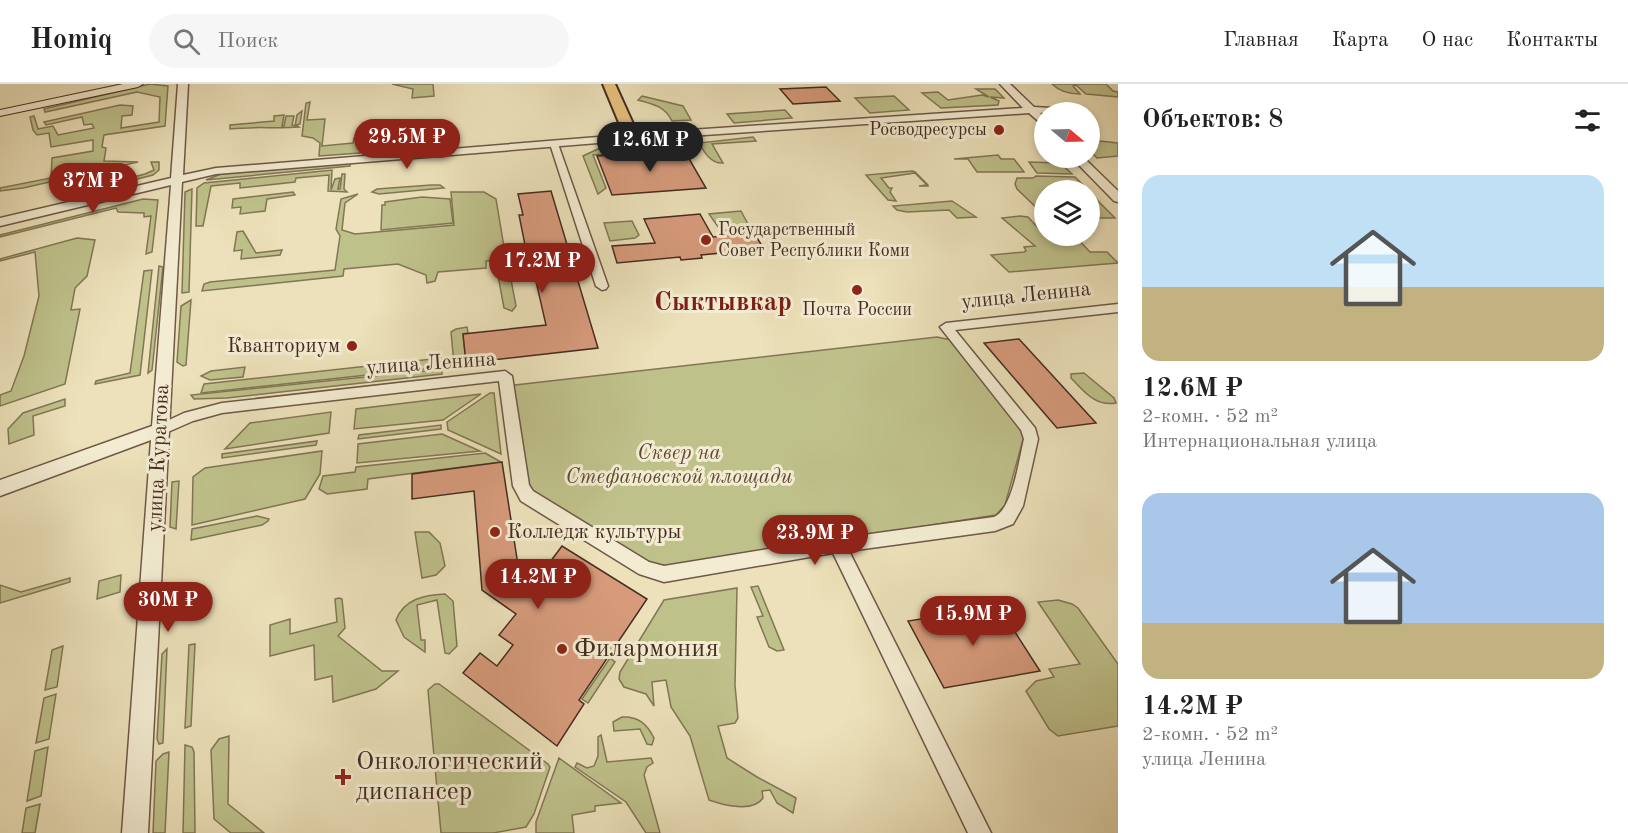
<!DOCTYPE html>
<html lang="ru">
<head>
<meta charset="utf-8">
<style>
	:root { --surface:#fff; --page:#f6f6f6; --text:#222; --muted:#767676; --line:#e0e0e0; --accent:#8f2418 }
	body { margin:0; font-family:"Old Standard TT",serif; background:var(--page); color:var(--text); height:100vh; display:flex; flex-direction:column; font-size:22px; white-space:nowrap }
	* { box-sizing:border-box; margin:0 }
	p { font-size:20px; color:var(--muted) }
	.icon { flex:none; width:33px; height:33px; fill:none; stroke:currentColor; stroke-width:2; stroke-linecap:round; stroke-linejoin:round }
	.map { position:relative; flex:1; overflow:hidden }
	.panel { display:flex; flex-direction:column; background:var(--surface); width:510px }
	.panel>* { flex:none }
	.needle { width:39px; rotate:109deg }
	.controls { position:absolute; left:1034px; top:18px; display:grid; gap:12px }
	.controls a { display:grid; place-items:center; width:66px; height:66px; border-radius:50%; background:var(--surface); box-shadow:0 3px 9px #0003; font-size:30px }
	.price { position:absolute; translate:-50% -51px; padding:0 14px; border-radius:21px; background:var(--accent); color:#fff; font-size:20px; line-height:39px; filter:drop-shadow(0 2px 3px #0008) }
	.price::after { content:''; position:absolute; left:50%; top:36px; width:18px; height:14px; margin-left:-9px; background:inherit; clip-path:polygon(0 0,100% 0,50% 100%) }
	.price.active { background:#222; color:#fff }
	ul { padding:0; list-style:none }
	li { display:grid; align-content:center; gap:12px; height:318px; padding:0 24px }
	li span { display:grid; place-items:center; height:186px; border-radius:18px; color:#555 }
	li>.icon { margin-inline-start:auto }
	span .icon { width:108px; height:108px; fill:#fffc; stroke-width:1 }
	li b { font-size:26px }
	h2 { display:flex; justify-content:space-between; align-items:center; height:72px; padding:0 24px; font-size:26px }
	header { display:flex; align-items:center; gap:36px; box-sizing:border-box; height:84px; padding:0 30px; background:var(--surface); border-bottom:2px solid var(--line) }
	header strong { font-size:28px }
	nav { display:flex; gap:33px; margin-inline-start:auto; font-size:21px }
	.search { width:420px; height:54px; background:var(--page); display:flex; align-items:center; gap:15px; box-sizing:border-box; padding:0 21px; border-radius:33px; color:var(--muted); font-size:22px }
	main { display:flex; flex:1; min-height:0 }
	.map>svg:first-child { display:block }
	.green { fill:#bfc18b; stroke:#827656; stroke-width:1.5 }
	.building { fill:#d79b7c; stroke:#452b21; stroke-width:1.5 }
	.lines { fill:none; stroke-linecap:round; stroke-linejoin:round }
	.minor-casing { stroke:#6f5847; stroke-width:3 }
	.tertiary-casing { stroke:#6f5847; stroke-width:3 }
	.secondary-casing { stroke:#452b21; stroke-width:2 }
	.primary-casing { stroke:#452b21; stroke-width:4 }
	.minor { fill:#f3ecd2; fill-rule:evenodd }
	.tertiary { fill:#f3ecd2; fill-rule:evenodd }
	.secondary { fill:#f3ecd2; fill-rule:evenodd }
	.primary { fill:#e6c07d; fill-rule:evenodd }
	.poi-dot { fill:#8f2418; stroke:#f3ecd2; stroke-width:2 }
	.labels { text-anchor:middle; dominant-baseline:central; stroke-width:6; stroke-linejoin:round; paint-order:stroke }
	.far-poi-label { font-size:18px; fill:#452b21; stroke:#f3ecd2; text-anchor:end }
	.street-label { font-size:21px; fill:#452b21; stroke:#f3ecd2 }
	.poi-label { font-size:21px; fill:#452b21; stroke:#f3ecd2; text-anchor:end }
	.park-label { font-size:21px; font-style:italic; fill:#5d4936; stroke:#f3ecd2 }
	.near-poi-label { font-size:26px; fill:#452b21; stroke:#f3ecd2; text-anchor:start }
	.far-town-label { font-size:27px; font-weight:bold; fill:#7a1f14; stroke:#f3ecd2 }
</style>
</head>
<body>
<header>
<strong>Homiq</strong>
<div class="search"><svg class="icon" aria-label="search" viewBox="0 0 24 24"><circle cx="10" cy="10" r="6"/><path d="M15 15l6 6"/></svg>Поиск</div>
<nav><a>Главная</a><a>Карта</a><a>О нас</a><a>Контакты</a></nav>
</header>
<main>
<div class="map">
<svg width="1118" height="749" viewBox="0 0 1118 749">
	<rect width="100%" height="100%" fill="#ece1ba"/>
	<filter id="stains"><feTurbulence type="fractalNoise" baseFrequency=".00333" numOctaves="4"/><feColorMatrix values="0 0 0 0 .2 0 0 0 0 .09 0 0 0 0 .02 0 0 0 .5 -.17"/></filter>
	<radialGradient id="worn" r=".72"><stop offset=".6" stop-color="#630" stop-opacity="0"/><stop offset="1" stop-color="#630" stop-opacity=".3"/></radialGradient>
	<g class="green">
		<path d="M150 0 168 2 165 42 104 51 102 63 106 64 104 77 138 78 23 104 0 107V104L51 94 52 74 93 67V56L51 63 49 49 37 51 33 46 30 33 34 32 38 45 53 42 58 51 94 44 92 40 84 41 82 33 46 41 44 38 120 21 133 22 132 31 122 32 121 44 159 38 160 13 137 8 45 28 44 25Z"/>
		<path d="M392 0H433L434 12 412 14 413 5Z"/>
		<path d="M1052 0H1106L1113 7 1118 8V13L1086 10 1076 1 1073 2 1080 10C1069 10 1060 8 1052 0Z"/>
		<path d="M976 5H995L1004 14 990 13 999 17 998 21 941 24 922 9 938 8 948 16 982 11 989 13Z"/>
		<path d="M642 12 683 22 691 36 672 37C665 22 653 20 638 16Z"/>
		<path d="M894 12 909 26 870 29 855 14Z"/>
		<path d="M310 18 307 36 325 35 322 62 353 59 354 54 362 53 360 69 319 72 320 59 313 54 302 52 306 19Z"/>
		<path d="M785 26 792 34 734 39 727 30Z"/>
		<path d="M302 27 300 40 296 41 299 43C274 45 255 42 230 45V41L274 37V32L284 31 282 43 284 42 286 32H294L292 41 295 42 297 31Z"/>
		<path d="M1089 52 1100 57 1118 59V72L1097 74 1089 66Z"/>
		<path d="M753 53 756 57 712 60 723 79C711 80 704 68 699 59Z"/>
		<path d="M600 64 603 70 593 71 606 104 598 110 583 72Z"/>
		<path d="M998 71 1001 75H1014L1024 88H977L968 75H954Z"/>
		<path d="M1055 74 1072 90 1037 89 1029 78 1059 79Z"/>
		<path d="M151 78H159V86L153 91 69 112 65 98 83 93 69 98 71 107H81L145 90 154 86Z"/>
		<path d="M350 79V82L206 96 221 90Z"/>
		<path d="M332 86 331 106 335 95 340 94 338 105H340L342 90H345L344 105 347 108 328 107 329 91 296 94 295 98 240 104V99L211 102 203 142H196L197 104 204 99Z"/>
		<path d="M912 87 915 88 928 101V102H919L927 101 915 89 881 94 889 104H892L890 108 896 117 888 116 866 91Z"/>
		<path d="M1036 92 1075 93 1088 106H1044V129H1042L1017 105 1015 100 1017 94H1033Z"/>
		<path d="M431 101H440L444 104 379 110 372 108 377 105Z"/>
		<path d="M192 105 189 208 182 209 185 108Z"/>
		<path d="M293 108 295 111 267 115 265 127 240 130 241 123 232 124 233 115Z"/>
		<path d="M451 108H484L496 115 506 175 486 177V184L438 188 435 197 427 199 426 191 398 180 344 185 343 192 202 207 204 200 210 198 335 186 340 152 336 145 341 115 358 110 345 119 342 146 355 150 454 141Z"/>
		<path d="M1089 108 1115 134H1089Z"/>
		<path d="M422 113 450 115 453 139 381 146 382 121H385V118Z"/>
		<path d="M143 115 158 116 152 168 146 170 151 132 144 133V129L118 128 116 124 0 153V151Z"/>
		<path d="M952 117 976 133 957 134 949 126 907 128 897 126 893 122Z"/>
		<path d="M741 127 749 142 748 145 721 147 709 130Z"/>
		<path d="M1020 132 1028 133 1039 145H1044V152H1075L1090 168H1107L1118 179 1009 188 991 171 1024 168 1026 167 1024 163 1035 162 1002 134Z"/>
		<path d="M632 137 639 151 635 154 610 157 604 139Z"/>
		<path d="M243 147 256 169 282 166 280 171 241 175 242 166 234 167 237 148Z"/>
		<path d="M77 154 95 156 87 192 75 204 71 226 80 225 65 300 0 322V311L11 307 24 272 39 212 35 168 0 177V175Z"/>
		<path d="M159 182 163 183 152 286 148 289Z"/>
		<path d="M502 182 509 185 516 222 512 227 504 224 497 186Z"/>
		<path d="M152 186 140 291 95 300 96 297 130 289 144 187Z"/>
		<path d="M191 216 186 281 183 282 177 278 181 222Z"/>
		<path d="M467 243 468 249 463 250 466 279 454 280 451 248 456 245Z"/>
		<path d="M937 253 951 256 1017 334 1024 352 1005 421 996 431 667 482 651 479 543 417 534 409 529 399 512 308 515 301Z"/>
		<path d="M441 274V283L201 309 204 300Z"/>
		<path d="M245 283 243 293 210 296 201 292 211 287Z"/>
		<path d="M442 285V290L227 314 194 315 191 311Z"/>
		<path d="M1084 289 1114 314 1116 319C1095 323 1084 307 1071 294V290Z"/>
		<path d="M490 309H494L501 370 448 346 447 338Z"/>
		<path d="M481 310 443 336 354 345 356 325Z"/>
		<path d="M65 315V322L33 332 34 351 9 360 8 345 23 329Z"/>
		<path d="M331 328 329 349 225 365 250 339Z"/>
		<path d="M441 341V345L358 355 359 351Z"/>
		<path d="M442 350 480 367 357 379 358 360Z"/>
		<path d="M317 357 316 361 222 374V370Z"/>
		<path d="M322 367 320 390 305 415 192 441 193 393 205 384Z"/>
		<path d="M485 369 501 378 368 395 367 405 327 410 319 405 323 392 355 388 356 383Z"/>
		<path d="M179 397 176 445 170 443 172 398Z"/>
		<path d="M257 432 269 435 268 437 262 441 191 456 192 445Z"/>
		<path d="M415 448H429L440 459 445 482 436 491 422 494Z"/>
		<path d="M121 491 120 508 97 515 99 497Z"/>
		<path d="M70 494V498L0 519V501L21 508Z"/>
		<path d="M758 502 784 566 777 567 769 563 757 533 763 532 751 503Z"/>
		<path d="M737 504 735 601 738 634 735 639 718 642 727 674 757 693 796 714 793 729 777 719 770 706 762 707 763 714C753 729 723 721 709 716L690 652 671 623 666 596 652 598 654 622 646 610 624 603 619 595 620 588 664 516Z"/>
		<path d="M445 510 453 517 457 562 449 570 445 569 437 516 417 521 421 556H425V568L404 553 396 536C404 515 424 511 445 510Z"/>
		<path d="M339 514 342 515 345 544 338 552 382 587H398L376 605 333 618 332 592 315 596 314 561 270 572V541L290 535V550L337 538 335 515Z"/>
		<path d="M1058 516 1072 520 1078 524 1118 580V642L1058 652 1049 645 1026 607 1036 597 1054 593 1049 585 1080 580 1038 518Z"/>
		<path d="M195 560 191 642 185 644 189 561Z"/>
		<path d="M63 562 57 603 45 606 52 566Z"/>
		<path d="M167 565 163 659 159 660 157 655 162 570Z"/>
		<path d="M610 574 615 578 588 619 582 615Z"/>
		<path d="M435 600H439L548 680 550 683 534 730 526 743 493 749H441L428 606Z"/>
		<path d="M56 610 49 655 36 659 44 614Z"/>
		<path d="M622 633C638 632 647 640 654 654L652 661 647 660 640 645 614 647 613 638Z"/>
		<path d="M601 651 607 678 651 674 653 679 647 683 644 691 660 749H646L626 718 575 683 577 679 587 684 594 682 598 672V653Z"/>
		<path d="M229 652 228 720 264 749H231L214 735 211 666 219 655Z"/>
		<path d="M185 661 192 663 194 668 195 749H183Z"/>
		<path d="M48 663 41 712 27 717 35 667Z"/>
		<path d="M169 668 165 749H153L156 677 163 670Z"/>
		<path d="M559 674 621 719 595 722V727L572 731 574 749H536V738Z"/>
		<path d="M40 720 35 749H22L26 724Z"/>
	</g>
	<g class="building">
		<path d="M826 3 840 17 793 20 780 5Z"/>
		<path d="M684 66 706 104 612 111 597 72Z"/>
		<path d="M551 107 598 264 466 279 463 250 546 241 530 171H527L519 131H523L518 110Z"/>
		<path d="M700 130 713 153 754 149 764 165 701 171 702 174 681 176 680 173 617 179 612 162 655 159 644 135Z"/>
		<path d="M1019 255 1096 339 1057 344 984 259Z"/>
		<path d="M502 378 518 481 550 478 562 462 647 515 579 616 584 620 557 662 463 589 480 569 497 582 513 561 499 551 516 530 482 506 474 407 412 415V390Z"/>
		<path d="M999 523 1040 587 944 604 908 537Z"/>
	</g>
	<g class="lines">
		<g class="minor-casing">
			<g id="minor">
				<path d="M554 57 558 60 608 202 606 205 602 206 596 202 550 60Z"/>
				<path d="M1118 220V228L955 246 1035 344 1038 355 1023 422 1013 440 995 447 849 467 991 749H968L833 469 664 498 639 490 521 417 513 402 499 297 222 329 193 337 161 351 156 350 154 346 156 342 184 329 222 319 505 287 512 292 529 401 533 407 649 478 664 482 805 459 994 433C1013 425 1019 375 1024 355L1021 346 940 243 946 239Z"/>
			</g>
		</g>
		<g class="tertiary-casing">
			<g id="tertiary">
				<path d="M178 0H188L183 91 216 84 660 48 1023 24 1000 0H1010L1034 23 1052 24 1057 27 1040 29 1044 33V42L1029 29 660 54 216 90 182 98 148 749H122L151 356 0 412V396L152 342 171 101 0 142V134L171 94Z"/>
				<path d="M1072 74H1084L1118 107V118L1114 117Z"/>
			</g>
		</g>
		<g class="secondary-casing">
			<path id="secondary" d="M123 0H143L138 3 0 32V26Z"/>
		</g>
		<g class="primary-casing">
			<path id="primary" d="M603 0H615L639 53 637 56 632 57 625 53Z"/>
		</g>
		<use href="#minor" class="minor"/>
		<use href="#tertiary" class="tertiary"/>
		<use href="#secondary" class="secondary"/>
		<use href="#primary" class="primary"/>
	</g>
	<g class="poi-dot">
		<circle cx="999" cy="46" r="6"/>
		<circle cx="706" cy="156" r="6"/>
		<circle cx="857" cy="206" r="6"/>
		<circle cx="352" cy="262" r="6"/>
		<circle cx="495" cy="448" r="6"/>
		<circle cx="562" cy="565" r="6"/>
		<path d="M340 684h6v6h6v6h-6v6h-6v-6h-6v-6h6z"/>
	</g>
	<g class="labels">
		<g class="far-poi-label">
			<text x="987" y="46">Росводресурсы</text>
			<text x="718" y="146" text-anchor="start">Государственный<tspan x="718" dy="21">Совет Республики Коми</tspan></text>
			<text x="857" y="226" text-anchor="middle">Почта России</text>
		</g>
		<g class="street-label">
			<text transform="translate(1026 212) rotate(-6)">улица Ленина</text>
			<text transform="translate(431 280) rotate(-4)">улица Ленина</text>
			<text transform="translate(159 374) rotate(-87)">улица Куратова</text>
		</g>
		<g class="poi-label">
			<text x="340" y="262">Кванториум</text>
			<text x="507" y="448" text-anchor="start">Колледж культуры</text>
		</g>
		<g class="park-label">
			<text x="679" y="369">Сквер на<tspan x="679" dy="24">Стефановской площади</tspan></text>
		</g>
		<g class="near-poi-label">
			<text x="574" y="565">Филармония</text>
			<text x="356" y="678">Онкологический<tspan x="356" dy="30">диспансер</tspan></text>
		</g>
		<g class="far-town-label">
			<text x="723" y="218">Сыктывкар</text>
		</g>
	</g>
	<rect width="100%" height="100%" filter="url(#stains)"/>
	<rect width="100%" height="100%" fill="url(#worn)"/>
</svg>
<div class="controls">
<a><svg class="needle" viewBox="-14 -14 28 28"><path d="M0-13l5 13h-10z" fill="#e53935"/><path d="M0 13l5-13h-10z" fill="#767676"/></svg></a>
<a><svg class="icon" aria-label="layers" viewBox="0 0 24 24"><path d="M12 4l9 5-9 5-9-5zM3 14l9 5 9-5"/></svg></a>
</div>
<b class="price" style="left:407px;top:86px">29.5M ₽</b>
<b class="price active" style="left:650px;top:89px">12.6M ₽</b>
<b class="price" style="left:93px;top:130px">37M ₽</b>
<b class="price" style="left:542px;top:210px">17.2M ₽</b>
<b class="price" style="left:815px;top:482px">23.9M ₽</b>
<b class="price" style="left:538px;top:526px">14.2M ₽</b>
<b class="price" style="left:168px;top:549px">30M ₽</b>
<b class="price" style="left:973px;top:563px">15.9M ₽</b>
</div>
<section class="panel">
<h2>Объектов: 8<svg class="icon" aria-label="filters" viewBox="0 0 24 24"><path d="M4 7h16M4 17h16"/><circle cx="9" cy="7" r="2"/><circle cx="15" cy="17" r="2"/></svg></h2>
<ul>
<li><span style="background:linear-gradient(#bfe0f5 60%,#c2b280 0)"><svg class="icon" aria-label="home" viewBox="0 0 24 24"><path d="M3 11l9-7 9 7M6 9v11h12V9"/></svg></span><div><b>12.6M ₽</b><p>2-комн. · 52 m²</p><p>Интернациональная улица</p></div></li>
<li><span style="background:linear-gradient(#a9c7e8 70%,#c2b280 0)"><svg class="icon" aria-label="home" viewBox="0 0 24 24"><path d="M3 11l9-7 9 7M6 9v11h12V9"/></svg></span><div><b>14.2M ₽</b><p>2-комн. · 52 m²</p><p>улица Ленина</p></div></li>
</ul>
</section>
</main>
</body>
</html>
